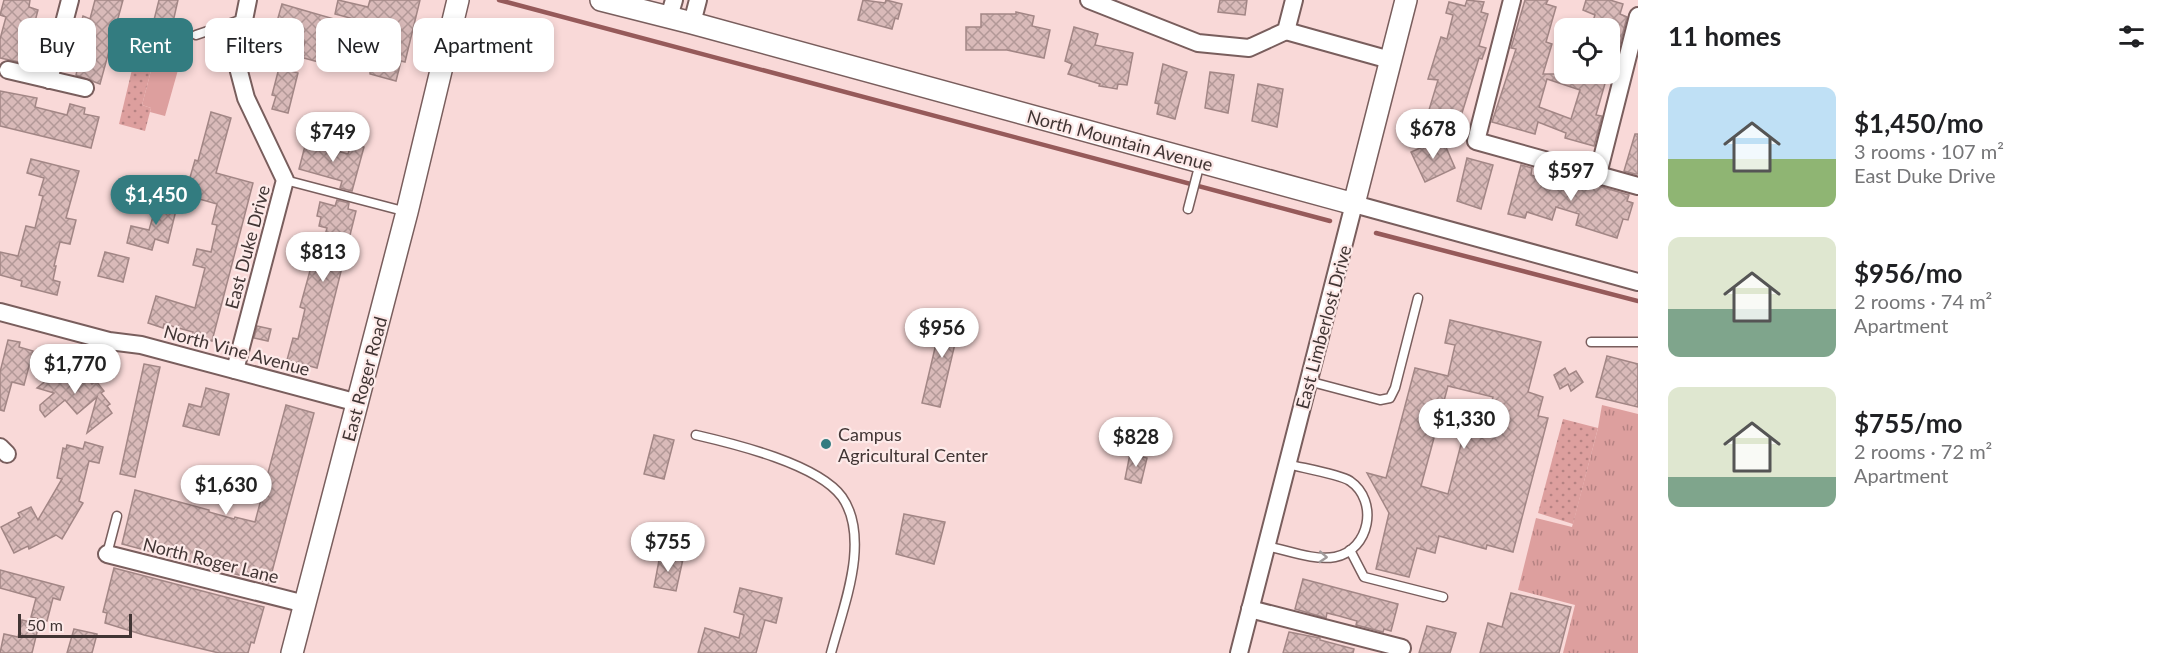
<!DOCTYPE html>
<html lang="en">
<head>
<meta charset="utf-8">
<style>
	:root { --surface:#fff; --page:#f2f2f2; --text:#202124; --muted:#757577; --accent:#337c80 }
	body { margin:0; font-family:Lato,sans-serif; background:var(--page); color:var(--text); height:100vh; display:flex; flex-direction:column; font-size:22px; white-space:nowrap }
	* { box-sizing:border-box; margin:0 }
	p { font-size:20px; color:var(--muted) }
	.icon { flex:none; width:33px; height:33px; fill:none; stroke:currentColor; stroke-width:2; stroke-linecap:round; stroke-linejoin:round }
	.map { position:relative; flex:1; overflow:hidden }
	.details { display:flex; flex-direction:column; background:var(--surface); width:540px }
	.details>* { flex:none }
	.hud { position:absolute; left:18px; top:18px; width:570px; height:54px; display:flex; gap:12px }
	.fabs { position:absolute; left:1554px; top:18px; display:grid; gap:12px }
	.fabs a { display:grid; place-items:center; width:66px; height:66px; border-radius:12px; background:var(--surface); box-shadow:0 3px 9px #0003; font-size:30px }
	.scale { position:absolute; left:18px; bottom:15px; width:114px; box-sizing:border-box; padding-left:6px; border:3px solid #413534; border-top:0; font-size:16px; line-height:21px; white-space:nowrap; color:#413534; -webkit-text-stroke:4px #fdeae9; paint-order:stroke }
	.price { position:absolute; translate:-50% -51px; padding:0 14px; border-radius:21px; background:#fff; color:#222; font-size:20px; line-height:39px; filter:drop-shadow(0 2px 3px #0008) }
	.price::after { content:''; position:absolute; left:50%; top:36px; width:18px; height:14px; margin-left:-9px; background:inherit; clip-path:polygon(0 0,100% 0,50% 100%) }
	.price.selected { background:var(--accent); color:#fff }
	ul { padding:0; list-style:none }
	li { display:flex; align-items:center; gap:18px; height:150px; padding:0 30px }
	li span { display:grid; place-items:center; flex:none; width:168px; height:120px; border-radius:12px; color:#555 }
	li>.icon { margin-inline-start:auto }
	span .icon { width:72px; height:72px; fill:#fffc; stroke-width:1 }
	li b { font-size:26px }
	h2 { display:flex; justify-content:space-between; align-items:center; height:72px; padding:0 30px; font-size:26px }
	.tag { padding:0 21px; border-radius:12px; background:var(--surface); box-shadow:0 3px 9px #0003; font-size:21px; line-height:54px }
	.tag.selected { background:var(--accent); color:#fff }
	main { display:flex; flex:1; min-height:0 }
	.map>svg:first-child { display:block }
	.grass { fill:url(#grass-tufts) }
	.park { fill:url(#park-dots) }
	.pitch { fill:#dd9f9e }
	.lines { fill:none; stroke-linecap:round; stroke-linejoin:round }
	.stream { stroke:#965a5a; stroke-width:4.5 }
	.building { fill:url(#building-cross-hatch); stroke:#a28685; stroke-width:1.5; fill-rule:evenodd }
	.service-casing { stroke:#795e5d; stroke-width:11 }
	.minor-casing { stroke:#795e5d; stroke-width:20 }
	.tertiary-casing { stroke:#795e5d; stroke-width:24 }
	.service { stroke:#fff; stroke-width:8 }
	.minor { stroke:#fff; stroke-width:16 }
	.tertiary { stroke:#fff; stroke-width:21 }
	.oneway { stroke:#a09a9a }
	.poi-dot { fill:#337c80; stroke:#fdeae9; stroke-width:2 }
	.labels { text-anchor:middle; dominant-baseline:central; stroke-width:4.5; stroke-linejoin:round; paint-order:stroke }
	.street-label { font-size:18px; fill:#413534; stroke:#fdeae9 }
	.poi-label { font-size:18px; fill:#413534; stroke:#fdeae9; text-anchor:start }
</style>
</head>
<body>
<main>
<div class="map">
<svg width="1638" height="653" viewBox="0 0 1638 653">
	<defs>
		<pattern id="grass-tufts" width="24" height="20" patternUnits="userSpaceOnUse" patternTransform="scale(1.5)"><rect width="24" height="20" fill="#dd9f9e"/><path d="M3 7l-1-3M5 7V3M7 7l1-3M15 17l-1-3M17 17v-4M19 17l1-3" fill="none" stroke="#b58282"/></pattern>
		<pattern id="park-dots" width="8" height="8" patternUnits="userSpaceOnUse" patternTransform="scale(1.5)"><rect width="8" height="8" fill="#dd9f9e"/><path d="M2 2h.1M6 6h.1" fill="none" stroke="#b58282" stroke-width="1.8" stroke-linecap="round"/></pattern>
		<pattern id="building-cross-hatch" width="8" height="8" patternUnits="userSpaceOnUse" patternTransform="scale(1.5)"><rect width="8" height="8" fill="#d9bab9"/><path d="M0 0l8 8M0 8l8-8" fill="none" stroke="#b29897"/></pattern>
	</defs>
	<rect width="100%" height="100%" fill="#f9d9d8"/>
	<path class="grass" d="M1602 405 1638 414V653H1563L1575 605 1518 590 1536 518 1572 527 1598 428Z"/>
	<g class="park">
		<path d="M135 57 153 63 142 105 151 108 145 131 119 124Z"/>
		<path d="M1563 419 1598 428 1573 524 1538 513Z"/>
	</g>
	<path class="pitch" d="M153 63 178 70 165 116 150 112 151 108 142 105Z"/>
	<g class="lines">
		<g class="stream">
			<path d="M499 0 1330 221"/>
			<path d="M1376 233 1638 301"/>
		</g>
	</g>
	<g class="building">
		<path d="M4 0H30L29 7 38 10 24 63 0 58V39L6 17 0 15Z"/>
		<path d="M95 0H123L100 84 76 75 80 57 72 55 83 16 90 19Z"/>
		<path d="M159 0H178L165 57 146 52Z"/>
		<path d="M338 0 368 7 370 0H420L405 62 401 61 396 81 370 74V71L353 67 365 22 335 14Z"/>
		<path d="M863 0 885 3 886 0 902 4 898 19 895 18 892 29 858 20Z"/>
		<path d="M1220 0H1247L1245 15 1218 12Z"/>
		<path d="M1467 0 1484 2 1481 12 1488 14 1479 46 1486 48 1482 59 1479 58 1457 129 1426 120 1438 80 1428 79 1441 37 1447 39 1453 15 1446 13 1449 2 1465 6Z"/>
		<path d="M1525 0H1548L1546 4 1556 7 1546 42 1552 44 1543 74H1585L1606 80 1596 115 1602 116 1594 146 1565 138 1566 133 1538 122 1535 134 1492 122 1516 49 1511 48ZM1547 79 1580 90 1571 119 1539 107Z"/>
		<path d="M1586 0H1610L1623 4 1620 14 1627 17 1611 79 1610 78V27L1593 21 1595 15 1583 10Z"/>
		<path d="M282 4 334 19 328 41 332 42 326 64 300 57 305 42 300 41 302 34 298 33V31L276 25Z"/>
		<path d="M1016 12 1034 16 1032 26 1050 30 1044 58 1007 50H966V27H981V14H1016Z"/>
		<path d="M1074 27 1098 34 1095 45 1133 53 1127 85 1118 84 1117 89 1099 86 1100 84 1068 74 1072 64 1065 61Z"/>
		<path d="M1163 64 1187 72 1175 119 1157 114 1159 104 1155 103Z"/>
		<path d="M279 68 298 73 288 113 272 109 276 96 272 95Z"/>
		<path d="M1210 72 1234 75 1228 113 1205 108Z"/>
		<path d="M1258 84 1283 89 1277 127 1252 121Z"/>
		<path d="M0 91 37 98 35 107 67 115 70 104 85 108 84 114 99 117 91 148 0 126Z"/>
		<path d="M211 112 231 118 216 173 253 183 212 341 192 336 193 332 164 324 163 328 148 323 156 296 195 308 205 268 193 265 197 249 211 252 217 225 212 224 217 204 185 195 195 160 198 161Z"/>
		<path d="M1635 134H1638V174H1635L1624 171Z"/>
		<path d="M1442 138 1455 168 1425 182 1411 152Z"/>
		<path d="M306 142 348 154 351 144 364 147 352 191 340 188 342 181 299 169Z"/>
		<path d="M1467 158 1493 165 1481 209 1457 201Z"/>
		<path d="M31 159 79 171 66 218 76 220 70 244 60 242 54 266H56L53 280 60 282 57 295 21 286 22 281 0 275V252L18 256 26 226 35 228 43 196 39 195 44 178 27 173Z"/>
		<path d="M1521 165 1532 168 1531 175 1553 182 1555 178 1583 188 1585 182 1629 195 1627 201 1633 203 1628 220 1623 219 1617 238 1576 225 1579 214 1556 207 1552 220 1527 212 1525 218 1508 214Z"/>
		<path d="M159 196 178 202 168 243 155 239 152 250 127 243 131 226 149 230Z"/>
		<path d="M337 200 349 203 348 209 356 211 317 368 287 360 293 338 298 339 305 309 300 307 314 256 319 257 327 228 319 226 321 217 317 216 320 202 335 206Z"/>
		<path d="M105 252 129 258 123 282 98 276Z"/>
		<path d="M944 310 962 314 940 407 922 403Z"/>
		<path d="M1450 320 1541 342 1528 392 1543 397 1538 416 1548 418 1513 552 1487 545 1486 549 1439 536 1435 553 1417 548 1409 577 1376 569 1389 513 1367 473 1386 478 1415 368 1448 376 1455 345 1445 343ZM1448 386 1493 397 1482 438 1464 433 1448 494 1421 486Z"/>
		<path d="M257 326 271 329 268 341 254 338Z"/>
		<path d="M8 340 20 342 19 347 33 351 24 385 12 382 4 411 0 410V372Z"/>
		<path d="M1607 356 1638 364V407L1596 397Z"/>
		<path d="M68 363 78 375 81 372 92 384 96 381 104 391 101 393 110 404 107 406 112 413 87 433 97 397 77 414 65 400 45 417 40 410V405L54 393 37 388Z"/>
		<path d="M144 364 160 367 135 477 120 474Z"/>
		<path d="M1565 368 1569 375 1576 371 1583 382 1571 391 1568 384 1560 389 1554 375Z"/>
		<path d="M206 388 229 394 219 435 183 426 189 404 201 407Z"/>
		<path d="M286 405 314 413 269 583 122 544 135 490 209 510V512L234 519 235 517 255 522Z"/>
		<path d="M654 435 674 440 664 479 644 474Z"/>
		<path d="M85 442 103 447 99 463 89 461 79 501 83 503 62 539 56 535 29 549 28 546 14 553 1 527 20 517 18 513 31 507 38 520 62 479 57 478 63 448 66 449 67 445 83 449Z"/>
		<path d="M1130 454 1147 458 1141 483 1125 479Z"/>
		<path d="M904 514 945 522 934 564 896 554Z"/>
		<path d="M660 555 683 559 676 591 654 587Z"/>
		<path d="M114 568 264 607 254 643 251 642 248 653H219L144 635 105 623 107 613 103 612Z"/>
		<path d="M0 570 64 587 60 600 53 598 47 621 31 617 36 598 0 588Z"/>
		<path d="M1303 579 1398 604 1391 631 1384 629 1383 632 1356 625 1357 621 1339 616 1327 613 1326 618 1295 609Z"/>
		<path d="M740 588 782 598 776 623 765 620 756 653H698L705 628 739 638 744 615 734 612Z"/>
		<path d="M1511 593 1571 607 1559 653H1480L1488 623 1502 627Z"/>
		<path d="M22 620 39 624 32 653H0L4 634 18 637Z"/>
		<path d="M1427 626 1456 633 1450 653H1419Z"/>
		<path d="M74 629 97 634 92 653H67Z"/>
		<path d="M1289 632 1320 638V640L1354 649 1353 653H1283Z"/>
	</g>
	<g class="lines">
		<g class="service-casing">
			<g id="service">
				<path d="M196 35 243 19"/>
				<path d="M285 180 407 212"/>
				<path d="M1188 209 1200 163"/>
				<path d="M1591 342H1638"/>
				<path d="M1308 381 1380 400 1390 398 1395 388 1418 298"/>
				<path d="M696 435C735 444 818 464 842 497 854 514 856 538 854 559 851 590 839 623 831 653"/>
				<path d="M1266 546C1287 550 1314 561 1335 557 1370 550 1379 501 1350 481 1339 474 1302 468 1287 464"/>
				<path d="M1350 550 1364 577 1443 597"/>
				<path d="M107 554 117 516"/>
			</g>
		</g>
		<g class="minor-casing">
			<g id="minor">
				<path d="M1089 0 1198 43 1249 48 1286 31 1294 0"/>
				<path d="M1512 0 1476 141 1638 186"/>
				<path d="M669 17 674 0"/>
				<path d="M692 23 698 0"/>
				<path d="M1286 31 1390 60"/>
				<path d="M8 70 85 88"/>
				<path d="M49 80 70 0"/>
				<path d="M1598 174 1638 16"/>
				<path d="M0 312 109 341 141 345 358 403"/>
				<path d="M235 370 285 180 246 98 236 60 248 0"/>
				<path d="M0 447 7 454"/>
				<path d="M107 554 305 604"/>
				<path d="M1250 609 1402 648"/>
				<path d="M1239 653 1354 204 1638 282"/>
			</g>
		</g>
		<g class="tertiary-casing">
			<g id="tertiary">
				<path d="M601 0 692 23 1354 204 1406 0"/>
				<path d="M292 653 407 212 458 0"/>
			</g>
		</g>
		<use href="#service" class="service"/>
		<use href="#minor" class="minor"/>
		<use href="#tertiary" class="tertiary"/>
	</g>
	<defs><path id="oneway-chevron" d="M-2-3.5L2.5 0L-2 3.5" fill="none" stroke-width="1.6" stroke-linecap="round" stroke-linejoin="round" transform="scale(1.5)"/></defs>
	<use class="oneway" href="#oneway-chevron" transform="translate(1323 557) rotate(3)"/>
	<circle class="poi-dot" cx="826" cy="444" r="6"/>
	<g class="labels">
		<g class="street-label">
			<text transform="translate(1120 140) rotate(15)">North Mountain Avenue</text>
			<text transform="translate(247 247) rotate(-75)">East Duke Drive</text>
			<text transform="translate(1323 327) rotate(-75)">East Limberlost Drive</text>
			<text transform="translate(237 350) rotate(15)">North Vine Avenue</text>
			<text transform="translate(364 379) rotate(-75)">East Roger Road</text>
			<text transform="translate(211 560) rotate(14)">North Roger Lane</text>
		</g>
		<g class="poi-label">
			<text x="838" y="434">Campus<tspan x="838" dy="21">Agricultural Center</tspan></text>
		</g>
	</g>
</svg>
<div class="fabs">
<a><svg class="icon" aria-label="locate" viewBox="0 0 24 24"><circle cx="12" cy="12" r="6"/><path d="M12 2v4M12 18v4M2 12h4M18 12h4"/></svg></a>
</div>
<div class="scale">50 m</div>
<b class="price" style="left:1433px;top:160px">$678</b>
<b class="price" style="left:333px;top:163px">$749</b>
<b class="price" style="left:1571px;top:202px">$597</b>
<b class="price selected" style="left:156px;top:226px">$1,450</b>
<b class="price" style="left:323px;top:283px">$813</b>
<b class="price" style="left:942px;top:359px">$956</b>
<b class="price" style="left:75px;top:395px">$1,770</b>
<b class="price" style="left:1464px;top:450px">$1,330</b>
<b class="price" style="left:1136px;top:468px">$828</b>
<b class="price" style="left:226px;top:516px">$1,630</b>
<b class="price" style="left:668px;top:573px">$755</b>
<div class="hud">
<a class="tag">Buy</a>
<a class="tag selected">Rent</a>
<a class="tag">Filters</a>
<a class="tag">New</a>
<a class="tag">Apartment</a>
</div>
</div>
<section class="details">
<h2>11 homes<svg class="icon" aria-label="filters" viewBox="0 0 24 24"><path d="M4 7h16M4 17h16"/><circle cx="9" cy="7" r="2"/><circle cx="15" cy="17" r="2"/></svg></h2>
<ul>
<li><span style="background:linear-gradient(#bfe0f5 60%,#8fb573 0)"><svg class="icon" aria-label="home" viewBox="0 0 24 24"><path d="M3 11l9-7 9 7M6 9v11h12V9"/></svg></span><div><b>$1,450/mo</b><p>3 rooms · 107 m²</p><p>East Duke Drive</p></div></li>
<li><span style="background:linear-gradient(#dfe7d0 60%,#7fa58c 0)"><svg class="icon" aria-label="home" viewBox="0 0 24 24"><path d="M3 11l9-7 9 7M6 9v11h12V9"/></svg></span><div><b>$956/mo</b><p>2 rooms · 74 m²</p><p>Apartment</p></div></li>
<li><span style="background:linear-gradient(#dfe7d0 75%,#7fa58c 0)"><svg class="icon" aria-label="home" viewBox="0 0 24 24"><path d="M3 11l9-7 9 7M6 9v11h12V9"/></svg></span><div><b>$755/mo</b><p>2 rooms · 72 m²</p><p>Apartment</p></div></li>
</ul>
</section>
</main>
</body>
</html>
